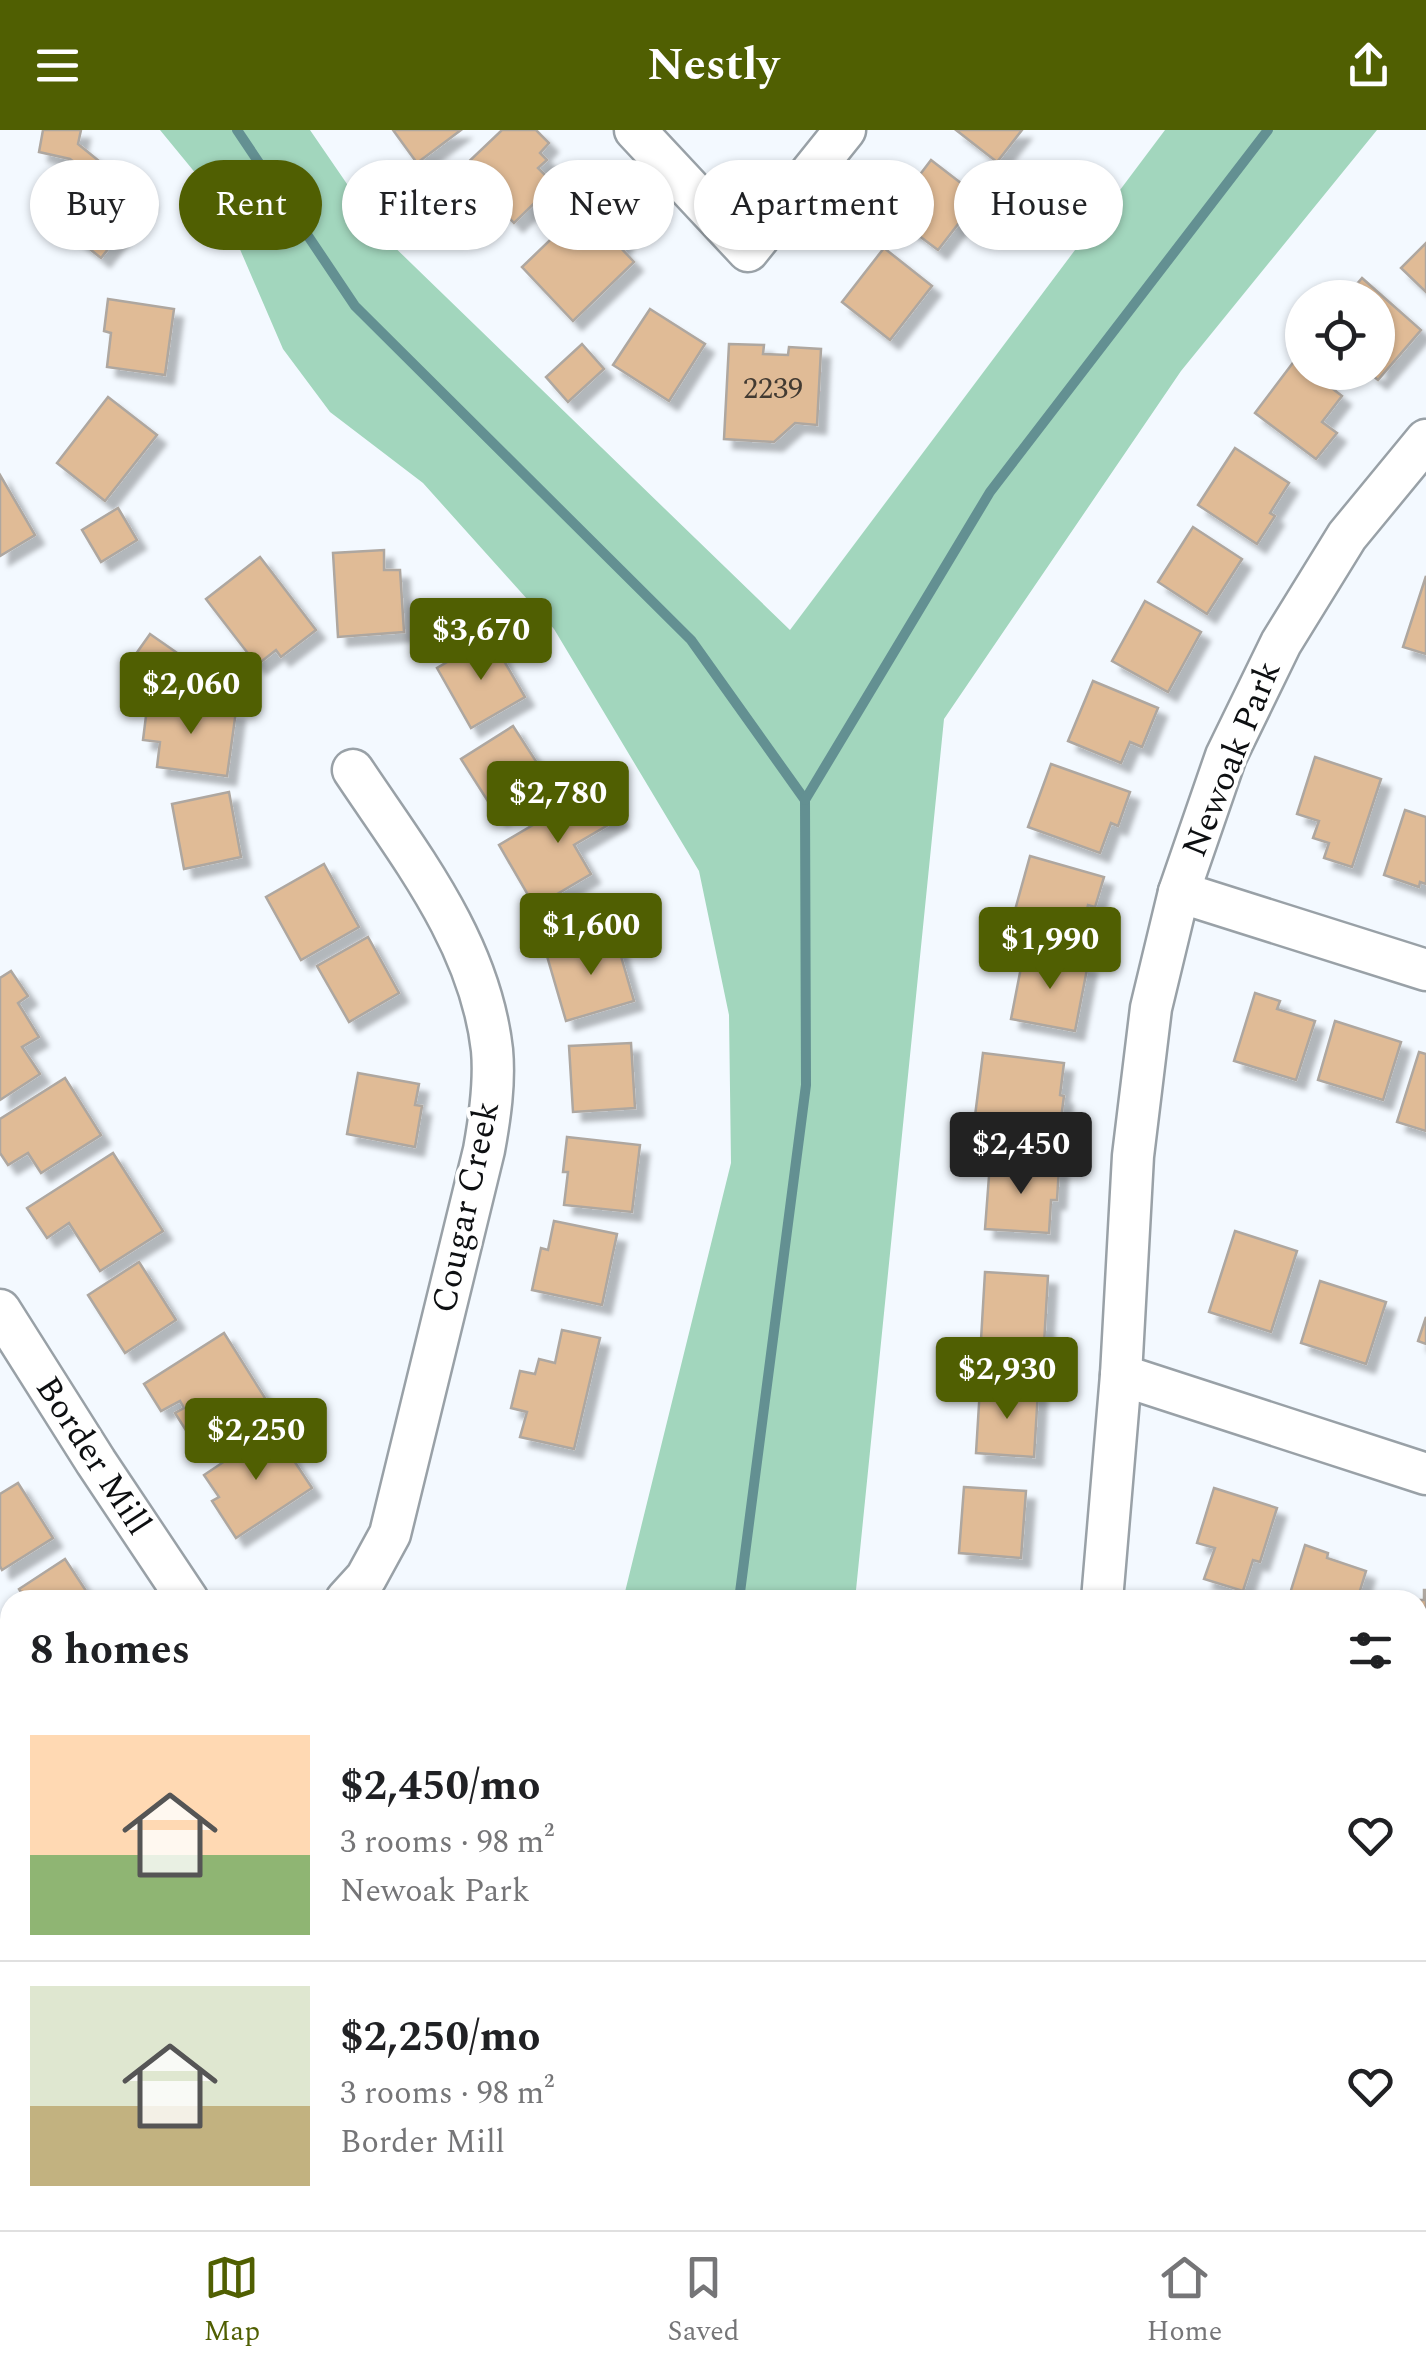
<!DOCTYPE html>
<html lang="en">
<head>
<meta charset="utf-8">
<style>
	:root { --surface:#fff; --page:#f6f6f6; --text:#202124; --muted:#757577; --line:#e0e0e0; --accent:#505f02 }
	body { margin:0; font-family:Spectral,serif; background:var(--page); color:var(--text); height:100vh; display:flex; flex-direction:column; font-size:38px; white-space:nowrap }
	* { box-sizing:border-box; margin:0 }
	p { font-size:32px; color:var(--muted) }
	.icon { flex:none; width:55px; height:55px; fill:none; stroke:currentColor; stroke-width:2; stroke-linecap:round; stroke-linejoin:round }
	.map { position:relative; flex:1; overflow:hidden }
	.side { position:absolute; left:0px; top:1460px; width:1428px; height:640px; display:flex; flex-direction:column; background:var(--surface); border-radius:30px 30px 0 0; box-shadow:0 2px 8px #0004 }
	.side>* { flex:none }
	.banner { position:absolute; left:30px; top:30px; width:1368px; height:90px; display:flex; gap:20px }
	.fabs { position:absolute; left:1285px; top:150px; display:grid; gap:20px }
	.fabs a { display:grid; place-items:center; width:110px; height:110px; border-radius:50%; background:var(--surface); box-shadow:0 2px 8px #0004; font-size:50px }
	.price { position:absolute; translate:-50% -85px; padding:0 22px; border-radius:10px; background:var(--accent); color:#fff; font-size:32px; line-height:65px; filter:drop-shadow(0 2px 5px #0008) }
	.price::after { content:''; position:absolute; left:50%; top:60px; width:30px; height:22px; margin-left:-15px; background:inherit; clip-path:polygon(0 0,100% 0,50% 100%) }
	.price.active { background:#222; color:#fff }
	ul { padding:0; list-style:none }
	li { display:flex; align-items:center; gap:30px; height:250px; padding:0 30px }
	li+li { border-top:2px solid var(--line) }
	li span { display:grid; place-items:center; flex:none; width:280px; height:200px; border-radius:0px; color:#555 }
	li>.icon { margin-inline-start:auto }
	span .icon { width:120px; height:120px; fill:#fffc; stroke-width:1 }
	li b { font-size:42px }
	h2 { display:flex; justify-content:space-between; align-items:center; height:120px; padding:0 30px; font-size:42px }
	.chip { padding:0 35px; border-radius:45px; background:var(--surface); box-shadow:0 2px 8px #0004; font-size:35px; line-height:90px }
	.chip.active { background:var(--accent); color:#fff }
	header { display:flex; justify-content:space-between; align-items:center; height:130px; padding:0 30px; background:var(--accent); color:#fff; font-size:45px; font-weight:700 }
	.tab-bar { display:flex; justify-content:space-around; align-items:center; height:140px; border-top:2px solid var(--line); background:var(--surface); font-size:28px; color:var(--muted) }
	.tab-bar a { display:grid; justify-items:center; gap:5px }
	.tab-bar .active { color:var(--accent) }
	.map>svg:first-child { display:block }
	.forest { fill:#a2d6bd }
	.lines { fill:none; stroke-linecap:round; stroke-linejoin:round }
	.stream { stroke:#639092; stroke-width:10 }
	.building { fill:#e0bb96; stroke:#aea7a0; stroke-width:2.5; filter:url(#shadow) }
	.minor-casing { stroke:#99a1a7; stroke-width:45 }
	.minor { stroke:#fff; stroke-width:40 }
	.labels { text-anchor:middle; dominant-baseline:central; stroke-width:8; stroke-linejoin:round; paint-order:stroke }
	.number-label { font-size:30px; fill:#423a32 }
	.street-label { font-size:35px; fill:#0d0f11; stroke:#fff }
</style>
</head>
<body>
<header><svg class="icon" aria-label="menu" viewBox="0 0 24 24"><path d="M4 6h16M4 12h16M4 18h16"/></svg>Nestly<svg class="icon" aria-label="share" viewBox="0 0 24 24"><path d="M12 15V3M7 8l5-5 5 5M5 13v7h14v-7"/></svg></header>
<div class="map">
<svg width="1426" height="2100" viewBox="0 0 1426 2100">
	<defs>
		<filter id="shadow"><feDropShadow dx="9" dy="9" stdDeviation="2.5" flood-color="#0004"/></filter>
	</defs>
	<rect width="100%" height="100%" fill="#f3f9ff"/>
	<g class="forest">
		<path d="M160 0H310L382 105 790 500 1165 0H1377L1181 241 944 589 855 1470H623L731 1033 729 885 699 741 554 499 423 353 330 282 283 219 220 73Z"/>
		<path d="M217 2090H1026L1033 2100H203Z"/>
	</g>
	<g class="lines">
		<g class="stream">
			<path d="M237 0 355 176 691 510 805 670 806 955 739 1470"/>
			<path d="M805 670 990 362 1268 0"/>
			<path d="M659 2090 663 2100"/>
		</g>
	</g>
	<g class="building">
		<path d="M43 0H81L78 14 147 70 101 128 46 84 82 39 70 29 39 22Z"/>
		<path d="M393 0H461L417 33Z"/>
		<path d="M502 0H536L549 13 540 23 547 30 538 38 554 54 514 93 462 38Z"/>
		<path d="M956 0H1022L997 32Z"/>
		<path d="M931 30 979 67 938 120 890 84Z"/>
		<path d="M597 65 613 81 604 89 625 110 619 116 634 132 573 191 522 137Z"/>
		<path d="M1426 113V162L1401 138Z"/>
		<path d="M884 118 932 156 890 210 842 172Z"/>
		<path d="M1362 148 1421 200 1378 250 1368 242H1378V168H1345Z"/>
		<path d="M108 169 174 179 165 245 107 237 111 203 104 201Z"/>
		<path d="M650 179 705 214 669 271 613 235Z"/>
		<path d="M582 214 604 239 568 272 546 247Z"/>
		<path d="M729 214 764 215 763 224 788 225 789 217 821 219 817 295 795 293 774 312 724 309Z"/>
		<path d="M1295 230 1302 236V242H1311L1342 266 1322 292 1337 303 1316 329 1255 283Z"/>
		<path d="M108 267 157 305 105 371 57 333Z"/>
		<path d="M1235 318 1289 353 1270 383 1275 386 1257 414 1198 375Z"/>
		<path d="M0 345 35 405 0 426Z"/>
		<path d="M118 378 137 410 101 432 82 400Z"/>
		<path d="M1193 397 1242 429 1207 484 1158 452Z"/>
		<path d="M384 420V440H400L404 502 338 507 333 423Z"/>
		<path d="M260 427 316 500 281 527 276 520 257 535 206 469Z"/>
		<path d="M1426 446V524L1403 517Z"/>
		<path d="M1145 471 1201 502 1168 562 1112 531Z"/>
		<path d="M150 504 183 527 159 561 126 538Z"/>
		<path d="M490 507 525 567 471 598 437 538Z"/>
		<path d="M1093 551 1158 578 1142 617 1130 612 1121 633 1068 611Z"/>
		<path d="M148 570 236 581 227 646 157 637 160 612 143 610Z"/>
		<path d="M513 596 550 653 498 687 461 629Z"/>
		<path d="M1315 627 1381 649 1352 737 1324 728 1329 713 1313 708 1319 691 1297 684Z"/>
		<path d="M1051 634 1130 662 1118 696 1111 693 1100 723 1028 697Z"/>
		<path d="M601 655 620 688 574 715 591 744 535 777 499 715Z"/>
		<path d="M229 662 241 727 184 739 172 674Z"/>
		<path d="M1405 680 1426 687V754L1420 752 1419 757 1384 745Z"/>
		<path d="M1030 726 1104 747 1095 777 1088 775 1085 787 1075 784 1069 807 1012 791Z"/>
		<path d="M324 734 359 797 301 830 266 767Z"/>
		<path d="M615 806 634 871 566 891 547 826Z"/>
		<path d="M368 807 399 863 349 892 317 836Z"/>
		<path d="M1024 822 1088 834 1075 901 1011 889Z"/>
		<path d="M11 841 28 866 18 873 39 907 22 917 40 944 0 970V848Z"/>
		<path d="M1255 863 1280 871 1277 879 1315 891 1296 950 1234 931Z"/>
		<path d="M1335 891 1401 912 1383 970 1318 950Z"/>
		<path d="M631 913 635 978 573 982 569 916Z"/>
		<path d="M1419 922 1426 924V1001L1397 992Z"/>
		<path d="M983 923 1064 933 1060 965 1064 966 1060 996 975 986Z"/>
		<path d="M358 943 419 954 415 975 422 976 415 1017 347 1004Z"/>
		<path d="M65 948 101 1005 41 1043 28 1023 8 1035 0 1023V989Z"/>
		<path d="M567 1007 640 1015 632 1082 564 1075 568 1042H563Z"/>
		<path d="M113 1023 163 1101 100 1141 69 1093 47 1108 27 1078Z"/>
		<path d="M990 1033 1059 1037 1057 1070H1051L1049 1103 985 1099Z"/>
		<path d="M554 1091 617 1104 602 1175 532 1160 541 1118 548 1120Z"/>
		<path d="M1235 1101 1297 1121 1271 1202 1209 1182Z"/>
		<path d="M139 1132 176 1190 125 1223 88 1165Z"/>
		<path d="M985 1142 1048 1146 1044 1214 981 1210Z"/>
		<path d="M1320 1151 1386 1172 1366 1234 1301 1213Z"/>
		<path d="M1426 1187V1214L1418 1211Z"/>
		<path d="M562 1200 600 1208 574 1319 520 1307 527 1282 511 1278 520 1241 535 1244 539 1229 555 1233Z"/>
		<path d="M224 1203 265 1268 194 1313 175 1283 184 1278 180 1271 161 1281 144 1254Z"/>
		<path d="M980 1258 1038 1261 1034 1327 976 1323Z"/>
		<path d="M273 1299 312 1358 236 1408 212 1371 219 1367 204 1345Z"/>
		<path d="M18 1353 53 1408 2 1440 0 1436V1364Z"/>
		<path d="M964 1357 1026 1361 1021 1428 959 1423Z"/>
		<path d="M1214 1358 1277 1378 1260 1432 1253 1430 1243 1461 1204 1449 1215 1418 1197 1413Z"/>
		<path d="M1305 1415 1328 1423 1327 1428 1366 1441 1357 1470H1288Z"/>
		<path d="M65 1429 92 1470H26L19 1459Z"/>
		<path d="M1424 1460H1426V1553L1418 1552V1470H1409H1424Z"/>
		<path d="M1426 1694V1777L1418 1783V1701Z"/>
		<path d="M0 1732 9 1756 0 1759Z"/>
		<path d="M1418 1819H1426V1888L1418 1889Z"/>
		<path d="M1418 1973 1426 1995V2009L1418 2013Z"/>
		<path d="M1340 2090H1380L1382 2095 1370 2100H1344Z"/>
	</g>
	<g class="lines">
		<g class="minor-casing">
			<g id="minor">
				<path d="M635 0 748 121 845 0"/>
				<path d="M1179 762 1426 840"/>
				<path d="M0 1180 96 1332 188 1470"/>
				<path d="M1121 1245 1426 1344"/>
				<path d="M346 1470 366 1448 390 1404 484 1020C490 987 495 953 492 920 480 813 411 727 353 640"/>
				<path d="M1102 1470 1121 1245 1133 1026 1151 878 1179 762 1226 626 1281 513 1347 406 1426 310"/>
				<path d="M0 2089C44 2098 78 2099 122 2090"/>
			</g>
		</g>
		<use href="#minor" class="minor"/>
	</g>
	<g class="labels">
		<g class="number-label">
			<text x="773" y="259">2239</text>
		</g>
		<g class="street-label">
			<text transform="translate(1232 629) rotate(-68)">Newoak Park</text>
			<text transform="translate(466 1077) rotate(-78)">Cougar Creek</text>
			<text transform="translate(93 1326) rotate(57)">Border Mill</text>
		</g>
	</g>
</svg>
<div class="fabs">
<a><svg class="icon" aria-label="locate" viewBox="0 0 24 24"><circle cx="12" cy="12" r="6"/><path d="M12 2v4M12 18v4M2 12h4M18 12h4"/></svg></a>
</div>
<b class="price" style="left:481px;top:553px">$3,670</b>
<b class="price" style="left:191px;top:607px">$2,060</b>
<b class="price" style="left:558px;top:716px">$2,780</b>
<b class="price" style="left:591px;top:848px">$1,600</b>
<b class="price" style="left:1050px;top:862px">$1,990</b>
<b class="price active" style="left:1021px;top:1067px">$2,450</b>
<b class="price" style="left:1007px;top:1292px">$2,930</b>
<b class="price" style="left:256px;top:1353px">$2,250</b>
<div class="banner">
<a class="chip">Buy</a>
<a class="chip active">Rent</a>
<a class="chip">Filters</a>
<a class="chip">New</a>
<a class="chip">Apartment</a>
<a class="chip">House</a>
</div>
<section class="side">
<h2>8 homes<svg class="icon" aria-label="filters" viewBox="0 0 24 24"><path d="M4 7h16M4 17h16"/><circle cx="9" cy="7" r="2"/><circle cx="15" cy="17" r="2"/></svg></h2>
<ul>
<li><span style="background:linear-gradient(#ffd9b3 60%,#8fb573 0)"><svg class="icon" aria-label="home" viewBox="0 0 24 24"><path d="M3 11l9-7 9 7M6 9v11h12V9"/></svg></span><div><b>$2,450/mo</b><p>3 rooms · 98 m²</p><p>Newoak Park</p></div><svg class="icon" aria-label="heart" viewBox="0 0 24 24"><path d="M12 20l-8-8c-3-5 5-10 8-4 3-6 11-1 8 4z"/></svg></li>
<li><span style="background:linear-gradient(#dfe7d0 60%,#c2b280 0)"><svg class="icon" aria-label="home" viewBox="0 0 24 24"><path d="M3 11l9-7 9 7M6 9v11h12V9"/></svg></span><div><b>$2,250/mo</b><p>3 rooms · 98 m²</p><p>Border Mill</p></div><svg class="icon" aria-label="heart" viewBox="0 0 24 24"><path d="M12 20l-8-8c-3-5 5-10 8-4 3-6 11-1 8 4z"/></svg></li>
</ul>
</section>
</div>
<nav class="tab-bar">
<a class="active"><svg class="icon" aria-label="map" viewBox="0 0 24 24"><path d="M3 6l6-2 6 2 6-2v14l-6 2-6-2-6 2zM9 4v14M15 6v14"/></svg>Map</a>
<a><svg class="icon" aria-label="saved" viewBox="0 0 24 24"><path d="M7 4h10v16l-5-4-5 4z"/></svg>Saved</a>
<a><svg class="icon" aria-label="home" viewBox="0 0 24 24"><path d="M3 11l9-7 9 7M6 9v11h12V9"/></svg>Home</a>
</nav>
</body>
</html>
